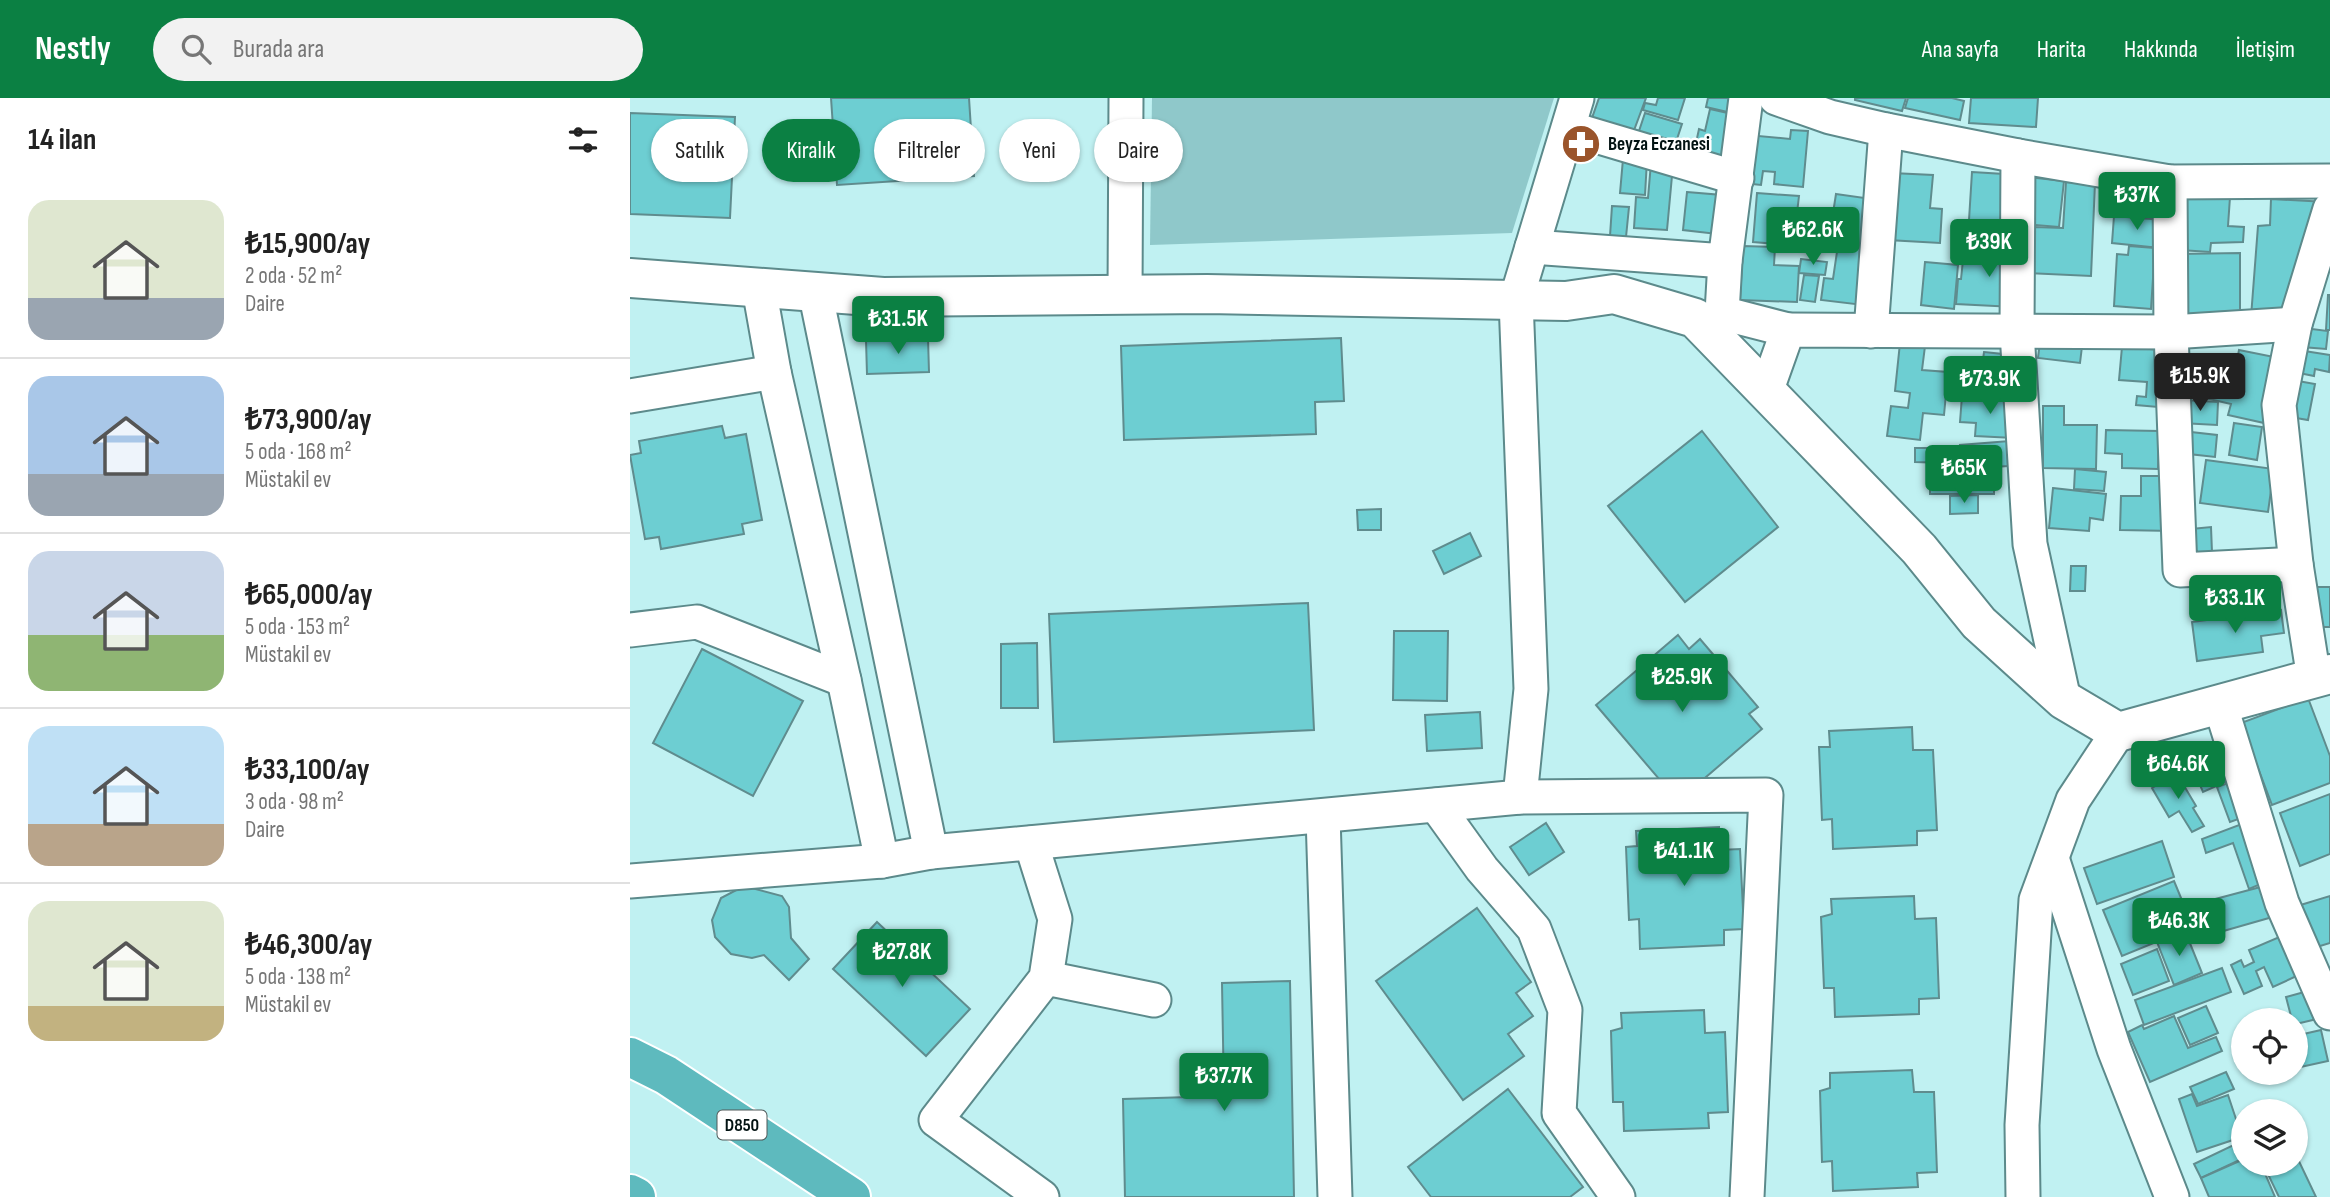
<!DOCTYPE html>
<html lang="tr">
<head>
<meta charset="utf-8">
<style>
	:root { --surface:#fff; --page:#f2f2f2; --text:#222; --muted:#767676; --line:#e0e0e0; --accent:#0b8043 }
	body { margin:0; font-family:"Sofia Sans Condensed",sans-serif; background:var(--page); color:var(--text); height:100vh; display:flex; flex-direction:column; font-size:26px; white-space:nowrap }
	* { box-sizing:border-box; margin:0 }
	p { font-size:23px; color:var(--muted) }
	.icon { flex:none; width:38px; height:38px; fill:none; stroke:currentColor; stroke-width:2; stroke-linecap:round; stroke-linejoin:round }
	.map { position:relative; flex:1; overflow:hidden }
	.drawer { display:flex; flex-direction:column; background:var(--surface); width:630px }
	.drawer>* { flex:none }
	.top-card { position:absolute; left:21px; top:21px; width:665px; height:63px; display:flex; gap:14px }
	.controls { position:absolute; left:1601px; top:910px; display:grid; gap:14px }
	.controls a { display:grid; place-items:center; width:77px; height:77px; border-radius:50%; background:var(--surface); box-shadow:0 2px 5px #0004; font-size:35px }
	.price { position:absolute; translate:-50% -60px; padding:0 16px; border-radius:7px; background:var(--accent); color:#fff; font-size:23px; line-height:46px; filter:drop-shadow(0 2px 4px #0008) }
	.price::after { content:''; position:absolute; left:50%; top:42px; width:21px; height:16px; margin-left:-10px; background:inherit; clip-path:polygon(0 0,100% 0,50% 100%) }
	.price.current { background:#222; color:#fff }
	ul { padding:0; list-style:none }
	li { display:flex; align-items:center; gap:21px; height:175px; padding:0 28px }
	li+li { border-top:2px solid var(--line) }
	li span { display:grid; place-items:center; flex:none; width:196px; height:140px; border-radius:21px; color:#555 }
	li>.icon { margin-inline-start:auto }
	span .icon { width:84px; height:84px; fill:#fffc; stroke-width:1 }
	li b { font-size:30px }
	h2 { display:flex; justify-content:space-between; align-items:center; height:84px; padding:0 28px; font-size:30px }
	.pill { padding:0 24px; border-radius:32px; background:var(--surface); box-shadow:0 2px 5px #0004; font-size:24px; line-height:63px }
	.pill.current { background:var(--accent); color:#fff }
	header { display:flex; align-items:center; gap:42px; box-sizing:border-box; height:98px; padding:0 35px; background:var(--accent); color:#fff }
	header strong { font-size:33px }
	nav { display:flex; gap:38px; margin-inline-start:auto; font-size:24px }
	.search { width:490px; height:63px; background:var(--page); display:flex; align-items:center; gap:18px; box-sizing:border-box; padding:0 24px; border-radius:38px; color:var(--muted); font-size:26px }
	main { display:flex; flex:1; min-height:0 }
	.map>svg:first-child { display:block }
	.green { fill:#8fc8ca }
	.building { fill:#6dced2; stroke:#5f8c8e; stroke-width:2 }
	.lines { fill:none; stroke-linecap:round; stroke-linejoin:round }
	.minor-casing { stroke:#5c8a8b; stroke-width:37 }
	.tertiary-casing { stroke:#5c8a8b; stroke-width:42 }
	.trunk-casing { stroke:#fff; stroke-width:42 }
	.minor { stroke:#fff; stroke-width:33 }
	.tertiary { stroke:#fff; stroke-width:38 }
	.trunk { stroke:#5ebabe; stroke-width:38 }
	.labels { text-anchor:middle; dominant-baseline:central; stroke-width:5; stroke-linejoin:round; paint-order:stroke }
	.shield { fill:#fff; stroke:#4e5959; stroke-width:2 }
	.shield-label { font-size:18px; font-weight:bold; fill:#021212 }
	.poi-label { font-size:19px; font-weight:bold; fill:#021212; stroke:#fff; text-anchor:start }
</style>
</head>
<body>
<header>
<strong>Nestly</strong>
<div class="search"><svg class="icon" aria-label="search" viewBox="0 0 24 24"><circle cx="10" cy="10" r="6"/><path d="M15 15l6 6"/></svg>Burada ara</div>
<nav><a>Ana sayfa</a><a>Harita</a><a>Hakkında</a><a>İletişim</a></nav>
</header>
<main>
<section class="drawer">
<h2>14 ilan<svg class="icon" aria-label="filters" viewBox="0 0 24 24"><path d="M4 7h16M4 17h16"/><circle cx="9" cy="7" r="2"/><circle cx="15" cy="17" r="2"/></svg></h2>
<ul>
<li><span style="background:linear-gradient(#dfe7d0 70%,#9aa5b1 0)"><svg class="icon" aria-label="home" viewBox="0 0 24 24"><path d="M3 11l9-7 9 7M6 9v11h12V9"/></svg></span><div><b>₺15,900/ay</b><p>2 oda · 52 m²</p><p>Daire</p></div></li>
<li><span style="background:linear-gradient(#a9c7e8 70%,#9aa5b1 0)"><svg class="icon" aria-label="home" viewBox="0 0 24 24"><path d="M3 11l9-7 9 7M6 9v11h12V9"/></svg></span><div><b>₺73,900/ay</b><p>5 oda · 168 m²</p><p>Müstakil ev</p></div></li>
<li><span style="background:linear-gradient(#c9d6e8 60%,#8fb573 0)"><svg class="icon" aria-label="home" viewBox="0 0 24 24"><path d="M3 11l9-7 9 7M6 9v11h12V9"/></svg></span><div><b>₺65,000/ay</b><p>5 oda · 153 m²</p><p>Müstakil ev</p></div></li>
<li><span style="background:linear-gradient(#bfe0f5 70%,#b9a48a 0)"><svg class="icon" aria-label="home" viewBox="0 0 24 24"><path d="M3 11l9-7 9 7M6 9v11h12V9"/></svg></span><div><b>₺33,100/ay</b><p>3 oda · 98 m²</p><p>Daire</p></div></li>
<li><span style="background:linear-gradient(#dfe7d0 75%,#c2b280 0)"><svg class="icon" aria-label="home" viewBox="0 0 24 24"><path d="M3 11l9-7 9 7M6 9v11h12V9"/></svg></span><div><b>₺46,300/ay</b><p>5 oda · 138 m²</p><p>Müstakil ev</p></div></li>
</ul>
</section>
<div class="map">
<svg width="1700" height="1099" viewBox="0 0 1700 1099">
	<rect width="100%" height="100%" fill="#c0f1f2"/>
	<path class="green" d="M522 0H924L882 135 520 147Z"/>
	<g class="building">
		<path d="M201 0H339L344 78 207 87Z"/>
		<path d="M969 0H1016L1003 35 962 20Z"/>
		<path d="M1028 0H1055L1048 22 1013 12 1015 5 1026 7Z"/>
		<path d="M1078 0H1110L1106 16 1076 9Z"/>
		<path d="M1225 0H1276L1272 13 1225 2Z"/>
		<path d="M1278 0H1322L1334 3 1330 22 1275 10Z"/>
		<path d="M1341 0H1408L1406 29 1339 25Z"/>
		<path d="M1080 11 1111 18 1100 63 1064 54 1069 31 1075 33Z"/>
		<path d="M0 15 105 19 100 120 0 116Z"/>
		<path d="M1015 15 1052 26 1045 47 1008 36Z"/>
		<path d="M1161 32 1178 33 1173 89 1144 86 1145 74 1133 73 1131 87 1113 85 1118 37 1160 41Z"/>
		<path d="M993 61 1017 62 1015 97 990 95Z"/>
		<path d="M1021 65 1043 67 1037 132 1004 130 1006 99 1018 100Z"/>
		<path d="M1342 74 1374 76 1371 140 1333 138V122H1339Z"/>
		<path d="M1262 75 1303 77 1300 110 1312 111 1310 145 1258 142Z"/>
		<path d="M1398 79 1434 83 1429 129 1394 126Z"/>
		<path d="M1478 80 1531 88 1528 120 1475 115Z"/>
		<path d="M1436 84 1465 85 1461 178 1395 175 1404 129 1433 130Z"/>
		<path d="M1057 94 1092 97 1087 136 1053 132Z"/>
		<path d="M1127 95 1169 98 1167 115 1199 117 1195 150 1123 144Z"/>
		<path d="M1206 96 1242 101 1236 148 1213 145 1215 131 1201 128Z"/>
		<path d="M1556 96 1600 99 1598 128 1614 129 1613 144 1581 145 1580 154 1550 152Z"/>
		<path d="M1641 101 1697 104 1663 220 1621 219 1628 128 1640 127Z"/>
		<path d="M982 108 999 109 996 139 980 138Z"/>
		<path d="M1484 118 1533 122 1530 150 1482 145Z"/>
		<path d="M1208 147 1240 150 1233 207 1191 202 1194 180 1203 181Z"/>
		<path d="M1113 148 1145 149 1144 167 1169 168 1167 204 1110 202Z"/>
		<path d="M1351 148 1387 150 1384 209 1326 206 1328 181H1331L1333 162 1350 163Z"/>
		<path d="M1499 148 1525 150 1521 211 1484 208 1487 156 1498 157Z"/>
		<path d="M1610 155V216L1546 217V156Z"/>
		<path d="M1171 161 1197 164 1195 177 1169 175Z"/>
		<path d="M1295 164 1328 167 1324 211 1291 207Z"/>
		<path d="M1174 177 1189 178 1185 204 1170 202Z"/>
		<path d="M1698 197H1700V232H1696Z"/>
		<path d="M1674 230 1698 233 1696 251 1672 249Z"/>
		<path d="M1411 235 1453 240 1450 265 1408 260Z"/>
		<path d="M298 240 299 274 237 276 236 242Z"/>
		<path d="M711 240 714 303 685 304 686 336 494 342 491 248Z"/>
		<path d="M1270 245 1295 248 1292 272 1318 274 1314 317 1293 315 1290 342 1257 338 1261 308 1278 310 1280 295 1265 293Z"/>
		<path d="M1492 249 1533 252 1528 309 1506 307 1507 298 1516 299 1517 284 1489 282Z"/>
		<path d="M1609 252 1649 260 1634 325 1598 317 1601 306 1566 298 1571 274 1580 277 1583 263 1606 268Z"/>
		<path d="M1668 252 1700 257 1699 274 1685 271 1684 278 1664 274Z"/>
		<path d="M1354 254 1382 257 1380 280 1351 277Z"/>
		<path d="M1668 283 1685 286 1678 322 1660 319Z"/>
		<path d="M1332 298 1386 301 1384 340 1345 338 1346 325 1330 324Z"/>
		<path d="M1553 302 1588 304 1587 327 1551 325Z"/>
		<path d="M1413 308H1434V327H1467L1466 371 1413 370Z"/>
		<path d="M1604 325 1632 329 1627 362 1599 357Z"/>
		<path d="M92 328 95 340 116 336 132 422 112 426 114 436 31 451 29 439 15 441 0 357 11 355 9 343Z"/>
		<path d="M1476 332 1529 333 1528 371 1492 370V356L1475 355Z"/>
		<path d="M1072 333 1148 429 1055 504 978 408Z"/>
		<path d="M1561 334 1587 337 1585 359 1559 356Z"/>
		<path d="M1392 342 1394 367 1332 371 1330 347Z"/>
		<path d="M1285 350H1315V365L1285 364Z"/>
		<path d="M1576 362 1644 371 1638 414 1570 405Z"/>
		<path d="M1300 368H1328L1329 377H1364V396H1300Z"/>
		<path d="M1445 371 1476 374 1474 393 1444 391Z"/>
		<path d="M1511 378H1543V433L1490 432 1491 398H1511Z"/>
		<path d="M1423 390 1476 396 1473 422 1460 420 1459 433 1419 430Z"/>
		<path d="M1348 397V415L1320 416V398Z"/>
		<path d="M751 411V432H728L727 412Z"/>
		<path d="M1581 429 1582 454 1553 456 1551 432Z"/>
		<path d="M840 435 851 458 814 476 803 453Z"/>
		<path d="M1441 468H1456L1455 493H1440Z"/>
		<rect x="1685" y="489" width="15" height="40"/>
		<path d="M678 505 684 632 424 644 419 516Z"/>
		<path d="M1651 512 1654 535 1631 538 1633 554 1567 563 1562 524Z"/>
		<path d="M764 533H818L817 603 763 602Z"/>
		<path d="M1048 537 1059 551 1070 541 1128 609 1119 616 1132 631 1055 697 1035 688 966 607Z"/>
		<path d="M407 545 408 610H371V546Z"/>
		<path d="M72 551 173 603 123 698 23 645Z"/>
		<path d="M1678 600 1700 658V685L1642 707 1611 625Z"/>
		<path d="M850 614 852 650 797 653 795 617Z"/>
		<path d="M1282 629 1283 652H1303L1307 732 1287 733V747L1203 751 1202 721 1192 722 1189 649H1200L1199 633Z"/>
		<path d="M1583 662 1587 672 1594 669 1600 682 1573 694 1567 680 1572 678 1568 668Z"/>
		<path d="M1547 676 1566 708 1563 710 1574 728 1562 734 1549 713 1539 719 1522 690Z"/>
		<path d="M1604 683 1617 718 1600 724 1587 689Z"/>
		<path d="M1700 696V756L1670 768 1650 715Z"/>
		<path d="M1617 724 1638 783 1619 791 1603 745 1576 755 1572 741Z"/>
		<path d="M916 725 934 754 899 777 880 749Z"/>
		<path d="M1089 729V752L1110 751 1114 831 1094 832V847L1010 851 1009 821 999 822 996 749 1007 748 1006 733Z"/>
		<path d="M1532 743 1544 779 1467 806 1454 770Z"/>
		<path d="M1544 783 1563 829 1492 858 1473 812Z"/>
		<path d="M1638 787 1646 818 1583 836 1574 804Z"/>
		<path d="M114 788 152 798 159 809 161 840 179 861 159 882 134 857 122 860 101 856 85 839 82 822 91 800Z"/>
		<path d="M1284 798 1285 821 1306 820 1309 900 1289 901V916L1205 919 1204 890H1194L1191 819 1202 816 1201 801Z"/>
		<path d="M1700 798V845L1677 852 1664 809Z"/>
		<path d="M847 810 901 884 886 895 903 918 878 936 894 958 833 1002 746 883Z"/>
		<path d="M247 824 340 911 296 958 203 871Z"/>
		<path d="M1555 833 1572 875 1544 887 1527 844Z"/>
		<path d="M1654 837 1671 876 1643 889 1634 869 1626 873 1632 888 1614 896 1601 867 1611 862 1614 869 1624 864 1619 852Z"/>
		<path d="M1527 851 1539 883 1503 897 1491 866Z"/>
		<path d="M1592 870 1601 894 1514 927 1505 902Z"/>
		<path d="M660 883 664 1099H495L493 1001 594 998 592 885Z"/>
		<path d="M1678 893 1687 921 1666 926V922H1662L1656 899Z"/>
		<path d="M1576 908 1588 935 1560 947 1548 920Z"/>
		<path d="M1074 912 1075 935 1095 934 1098 1014 1078 1015 1079 1030 994 1033 993 1004H983L981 933 992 930 991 915Z"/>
		<path d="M1544 918 1558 950 1586 939 1592 953 1520 984 1498 934 1512 927 1514 931Z"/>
		<path d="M1691 932 1698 963 1666 970V951L1671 950 1669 937Z"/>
		<path d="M1282 972 1284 994H1304L1307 1074 1287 1075 1288 1089 1203 1093 1202 1063 1192 1064 1190 993 1200 990V975Z"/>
		<path d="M1596 974 1604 991 1568 1006 1560 989Z"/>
		<path d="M878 991 953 1089 940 1099H801L778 1069Z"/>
		<path d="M1562 996 1567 1008 1598 997 1612 1039 1567 1054 1549 1001Z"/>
		<path d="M1614 1042V1060L1571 1080 1564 1066Z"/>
		<path d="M1666 1057 1686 1099H1649L1635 1070 1645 1066H1666Z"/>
		<path d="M1614 1061V1066H1631L1645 1099H1579L1571 1080Z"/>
	</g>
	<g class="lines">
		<g class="minor-casing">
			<g id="minor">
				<path d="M1146 0 1200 19 1256 32 1388 58 1540 84 1700 83"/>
				<path d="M939 30 1107 80"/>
				<path d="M1388 58 1387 234 1400 446 1434 602"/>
				<path d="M1540 84 1541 234 1550 472 1666 466"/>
				<path d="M902 149 1095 163 1116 0"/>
				<path d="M1095 163 1092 215 1158 232"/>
				<path d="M129 190 144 274 214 582 252 763"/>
				<path d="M185 193 301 754"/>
				<path d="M495 197 496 0"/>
				<path d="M1241 233 1256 32"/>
				<path d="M1136 294 1158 232 1541 234 1665 226"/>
				<path d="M0 298 144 274"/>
				<path d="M0 532 67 524 214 582"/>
				<path d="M1684 581 1666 466 1649 307 1665 226 1700 111"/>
				<path d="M1590 606 1652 805 1700 915"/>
				<path d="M890 699 901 591 886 202 947 0"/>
				<path d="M806 707 852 771 904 831 935 912 929 1015 988 1099"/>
				<path d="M693 718 705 1099"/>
				<path d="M401 745 425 821 416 880 306 1022 412 1099"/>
				<path d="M1422 760 1484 951 1542 1099"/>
				<path d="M0 783 252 763 301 754 890 699 1136 697 1117 1099"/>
				<path d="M416 880 524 902"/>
				<path d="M1393 1099 1392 1027 1406 802 1443 702 1488 634"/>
			</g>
		</g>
		<g class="tertiary-casing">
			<path id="tertiary" d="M0 180 253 199 577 196 936 203 984 196 1065 220 1289 451 1349 525 1434 602 1488 634 1700 576"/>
		</g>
		<g class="trunk-casing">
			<g id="trunk">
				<path d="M0 959 36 977 221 1099"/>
				<path d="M0 1096 6 1099"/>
			</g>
		</g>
		<use href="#minor" class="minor"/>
		<use href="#tertiary" class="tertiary"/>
		<use href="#trunk" class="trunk"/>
	</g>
	<defs>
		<g id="pharmacy-disc" transform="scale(2.0125)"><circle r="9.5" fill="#9a542b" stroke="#fff"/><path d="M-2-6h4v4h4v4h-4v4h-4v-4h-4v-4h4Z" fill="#fff"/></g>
	</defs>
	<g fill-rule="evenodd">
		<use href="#pharmacy-disc" x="951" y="46"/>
	</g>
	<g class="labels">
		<rect class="shield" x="87.5" y="1012.5" width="49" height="29" rx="5"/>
		<g class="shield-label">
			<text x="112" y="1027">D850</text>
		</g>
		<g class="poi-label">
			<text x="978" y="46">Beyza Eczanesi</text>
		</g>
	</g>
</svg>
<div class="controls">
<a><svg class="icon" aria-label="locate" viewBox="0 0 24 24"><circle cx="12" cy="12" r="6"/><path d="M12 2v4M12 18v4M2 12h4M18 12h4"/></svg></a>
<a><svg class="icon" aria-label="layers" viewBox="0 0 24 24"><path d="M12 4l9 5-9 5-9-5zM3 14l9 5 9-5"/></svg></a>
</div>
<b class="price" style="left:1507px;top:134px">₺37K</b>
<b class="price" style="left:1183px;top:169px">₺62.6K</b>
<b class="price" style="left:1359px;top:181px">₺39K</b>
<b class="price" style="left:268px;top:258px">₺31.5K</b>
<b class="price current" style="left:1570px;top:315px">₺15.9K</b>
<b class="price" style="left:1360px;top:318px">₺73.9K</b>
<b class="price" style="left:1334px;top:407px">₺65K</b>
<b class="price" style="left:1605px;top:537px">₺33.1K</b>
<b class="price" style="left:1052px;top:616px">₺25.9K</b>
<b class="price" style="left:1548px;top:703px">₺64.6K</b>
<b class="price" style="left:1054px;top:790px">₺41.1K</b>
<b class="price" style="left:1549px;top:860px">₺46.3K</b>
<b class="price" style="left:272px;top:891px">₺27.8K</b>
<b class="price" style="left:594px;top:1015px">₺37.7K</b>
<div class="top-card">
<a class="pill">Satılık</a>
<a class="pill current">Kiralık</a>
<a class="pill">Filtreler</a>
<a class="pill">Yeni</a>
<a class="pill">Daire</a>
</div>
</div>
</main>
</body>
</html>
